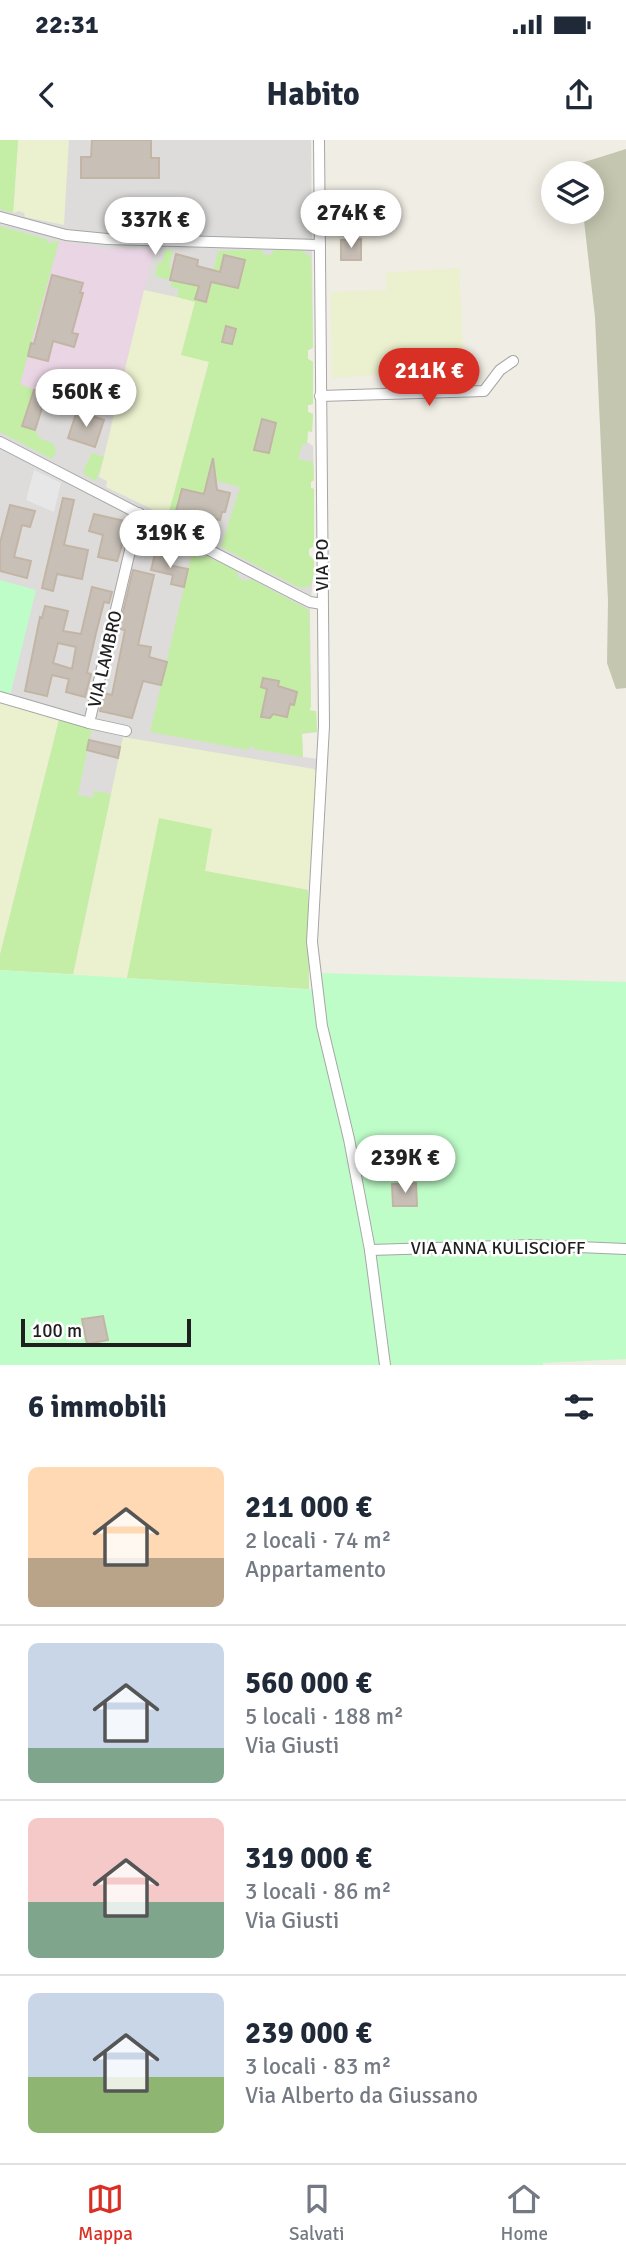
<!DOCTYPE html>
<html lang="it">
<head>
<meta charset="utf-8">
<style>
	:root { --surface:#fff; --page:#f6f6f7; --text:#1f2937; --muted:#747a83; --line:#e0e1e3; --accent:#d93025 }
	body { margin:0; font-family:Signika,sans-serif; background:var(--page); color:var(--text); height:100vh; display:flex; flex-direction:column; font-size:26px; white-space:nowrap }
	* { box-sizing:border-box; margin:0 }
	p { font-size:23px; color:var(--muted) }
	.icon { flex:none; width:38px; height:38px; fill:none; stroke:currentColor; stroke-width:2; stroke-linecap:round; stroke-linejoin:round }
	.map { position:relative; height:1225px; overflow:hidden }
	.sheet { display:flex; flex-direction:column; background:var(--surface); flex:1 }
	.sheet>* { flex:none }
	.fabs { position:absolute; left:541px; top:21px; display:grid; gap:14px }
	.fabs a { display:grid; place-items:center; width:63px; height:63px; border-radius:50%; background:var(--surface); box-shadow:0 4px 18px #0003; font-size:35px }
	.scale { position:absolute; left:21px; bottom:18px; width:170px; box-sizing:border-box; padding-left:7px; border:4px solid #1f1f1f; border-top:0; font-size:19px; line-height:24px; white-space:nowrap; color:#1f1f1f; -webkit-text-stroke:5px #fff; paint-order:stroke }
	.price { position:absolute; translate:-50% -60px; padding:0 16px; border-radius:24px; background:#fff; color:#222; font-size:23px; line-height:46px; filter:drop-shadow(0 2px 4px #0008) }
	.price::after { content:''; position:absolute; left:50%; top:42px; width:21px; height:16px; margin-left:-10px; background:inherit; clip-path:polygon(0 0,100% 0,50% 100%) }
	.price.on { background:var(--accent); color:#fff }
	ul { padding:0; list-style:none }
	li { display:flex; align-items:center; gap:21px; height:175px; padding:0 28px }
	li+li { border-top:2px solid var(--line) }
	li span { display:grid; place-items:center; flex:none; width:196px; height:140px; border-radius:10px; color:#555 }
	li>.icon { margin-inline-start:auto }
	span .icon { width:84px; height:84px; fill:#fffc; stroke-width:1 }
	li b { font-size:30px }
	h2 { display:flex; justify-content:space-between; align-items:center; height:84px; padding:0 28px; font-size:30px }
	.status { display:flex; justify-content:space-between; align-items:center; height:49px; padding:0 35px; background:var(--surface); direction:ltr }
	.status svg { height:19px; fill:currentColor }
	header { display:flex; justify-content:space-between; align-items:center; height:91px; padding:0 28px; background:var(--surface); font-size:32px; font-weight:700 }
	.tab-bar { display:flex; justify-content:space-around; align-items:center; height:98px; border-top:2px solid var(--line); background:var(--surface); font-size:19px; color:var(--muted) }
	.tab-bar a { display:grid; justify-items:center; gap:4px }
	.tab-bar .on { color:var(--accent) }
	.map>svg:first-child { display:block }
	.residential { fill:#dddcdb }
	.industrial { fill:#ead5e4 }
	.construction { fill:#c4c6af }
	.farmland { fill:#ebf0ce }
	.grass { fill:#c4eea6; fill-rule:evenodd }
	.park { fill:#befdc8 }
	.parking { fill:#e7e7e7 }
	.building { fill:#c8c0b7; stroke:#c3b5a5; stroke-width:2; fill-rule:evenodd }
	.lines { fill:none; stroke-linecap:round; stroke-linejoin:round }
	.minor-casing { stroke:#a6a6a6; stroke-width:12 }
	.minor { stroke:#fff; stroke-width:10 }
	.labels { text-anchor:middle; dominant-baseline:central; stroke-width:5; stroke-linejoin:round; paint-order:stroke }
	.street-label { font-size:18px; fill:#1f1f1f; stroke:#fff }
</style>
</head>
<body>
<div class="status"><b>22:31</b><svg viewBox="0 0 49 12"><path d="M0 12V9h3v3zM5 12V6h3v6zM10 12V3h3v9zM15 12V0h3v12zM26 1h20v11H26zM47 4h2v5h-2z"/></svg></div>
<header><svg class="icon" aria-label="back" viewBox="0 0 24 24"><path d="M15 5l-7 7 7 7"/></svg>Habito<svg class="icon" aria-label="share" viewBox="0 0 24 24"><path d="M12 15V3M7 8l5-5 5 5M5 13v7h14v-7"/></svg></header>
<div class="map">
<svg width="626" height="1225" viewBox="0 0 626 1225">
	<rect width="100%" height="100%" fill="#f0ede4"/>
	<path class="residential" d="M0 0H311L313 208 308 210V219L313 222V264L308 265V272L313 274 312 292 308 291 307 302 313 306 314 340 311 342V348L314 349V406L309 408V415L314 420 310 473 311 567H309L310 571H316L317 592 302 594 303 617 320 619 307 758 309 849 0 830Z"/>
	<path class="industrial" d="M59 101 116 110 118 108 154 110 113 277 20 245Z"/>
	<path class="construction" d="M626 9V548L616 549 607 523 608 461 595 177 583 72H592V33H579L578 24Z"/>
	<g class="farmland">
		<path d="M18 0H69L64 85 25 77 24 73 19 71 13 73Z"/>
		<path d="M459 128 464 228 332 238 331 152 387 150 385 133Z"/>
		<path d="M144 150 195 161 209 222 169 373 162 371 160 373 106 347 107 341 99 337Z"/>
		<path d="M0 563 59 580 0 815Z"/>
		<path d="M123 597 308 628 314 629 318 635 308 750 205 731 127 838 309 849 316 886 0 830 73 834Z"/>
	</g>
	<g class="grass">
		<path d="M0 0H18L13 73 0 69Z"/>
		<path d="M0 86 46 99 48 103 59 101 20 244 34 250 22 286 35 290 39 298 54 304 56 312 52 319 0 292Z"/>
		<path d="M165 110H173L169 128 173 129 170 140 155 136 158 122 162 123Z"/>
		<path d="M261 110 265 115H271L274 110H302L311 118 313 208 308 210V219L313 222V264L308 265V272L313 274 312 292 308 291 307 303 302 305 298 319 313 322 314 340 311 342V348L314 349V406L309 409V415L314 420C314 433 315 454 296 446L221 407 240 347 217 341 216 333 210 332 199 394 176 383 192 382 196 376 202 354 182 349 174 380 168 376 209 222 181 215 195 162 177 157 179 149 171 147 172 140 198 146 195 159 206 162 218 111ZM262 279 276 283 272 303 263 301 261 311 255 310Z"/>
		<path d="M92 313 104 317 96 341 84 334V329Z"/>
		<path d="M193 409 196 411V416L202 418 206 416 237 431 238 437 245 441 251 439 309 470 311 567 309 570 316 571 317 592 302 593 303 617 254 609V607L250 606 249 610 150 592Z"/>
		<path d="M59 580 92 587 78 655 93 658 94 651 111 654 73 834 0 830V815Z"/>
		<path d="M159 678 212 689 205 731 308 750 309 849 127 838Z"/>
	</g>
	<g class="park">
		<path d="M0 440 36 450 10 556 0 553Z"/>
		<path d="M0 830 317 850V833L626 842V1219L543 1223V1225H0Z"/>
	</g>
	<path class="parking" d="M34 330 61 343 54 372 26 360Z"/>
	<g class="building">
		<path d="M92 0H151V18H159V38H81V17H91Z"/>
		<path d="M361 99V120H341V100Z"/>
		<path d="M176 114 198 120 197 126 220 132 224 115 245 120 238 148 211 142 206 162 195 159 199 146 170 140Z"/>
		<path d="M52 135 83 143 80 153H83L72 193 78 194 74 207 53 201 48 221 28 216 31 203 34 204Z"/>
		<path d="M226 186 236 189 232 204 222 202Z"/>
		<path d="M34 250 67 261 64 268 44 262 35 290 22 286Z"/>
		<path d="M77 271 104 280 95 307 68 298Z"/>
		<path d="M262 279 276 283 269 313 254 310Z"/>
		<path d="M213 318 217 350 230 353 225 372H222L220 380 176 371 182 349 204 354Z"/>
		<path d="M63 358 74 360 64 405 88 410 82 439 57 434 53 451 42 448Z"/>
		<path d="M10 365 35 371 30 387 22 385 14 417 31 421 27 438 0 431V403Z"/>
		<path d="M94 374 129 382 117 421 98 417 103 395 89 391Z"/>
		<path d="M155 414 168 417V425L188 429 184 447 171 444 173 435 151 430Z"/>
		<path d="M133 430 154 435 138 505 151 507 149 517 167 522 161 545 143 541 132 578 100 571 104 553 112 555 125 490 119 489Z"/>
		<path d="M92 447 112 452 109 463 104 462 96 493 87 533 91 534 85 557 66 552 69 539 52 535 47 556 25 551 40 477 42 478 45 466 68 471 63 491 81 494ZM58 503 76 507 72 529 53 523Z"/>
		<path d="M263 538 279 541 278 546 297 552 294 565 290 564 287 577 273 574 270 578 261 577 267 549 261 547Z"/>
		<path d="M89 600 120 607 118 618 87 610Z"/>
		<path d="M416 1043 417 1066H393L392 1044Z"/>
		<path d="M103 1176 108 1200 87 1204 82 1179Z"/>
	</g>
	<g class="lines">
		<g class="minor-casing">
			<g id="minor">
				<path d="M319 0 324 586 312 802 322 886 349 999 370 1110 385 1225"/>
				<path d="M0 77 66 95 107 99 320 105"/>
				<path d="M320 256 484 251 500 230 513 221"/>
				<path d="M0 302 296 455 310 462 322 464"/>
				<path d="M0 557 89 583 126 591"/>
				<path d="M89 583 139 373"/>
				<path d="M370 1110 531 1105 626 1109"/>
			</g>
		</g>
		<use href="#minor" class="minor"/>
	</g>
	<g class="labels">
		<g class="street-label">
			<text transform="translate(322 425) rotate(-90)">VIA PO</text>
			<text transform="translate(105 519) rotate(-77)">VIA LAMBRO</text>
			<text x="498" y="1108">VIA ANNA KULISCIOFF</text>
		</g>
	</g>
</svg>
<div class="fabs">
<a><svg class="icon" aria-label="layers" viewBox="0 0 24 24"><path d="M12 4l9 5-9 5-9-5zM3 14l9 5 9-5"/></svg></a>
</div>
<div class="scale">100 m</div>
<b class="price" style="left:351px;top:110px">274K €</b>
<b class="price" style="left:155px;top:117px">337K €</b>
<b class="price on" style="left:429px;top:268px">211K €</b>
<b class="price" style="left:86px;top:289px">560K €</b>
<b class="price" style="left:170px;top:430px">319K €</b>
<b class="price" style="left:405px;top:1055px">239K €</b>
</div>
<section class="sheet">
<h2>6 immobili<svg class="icon" aria-label="filters" viewBox="0 0 24 24"><path d="M4 7h16M4 17h16"/><circle cx="9" cy="7" r="2"/><circle cx="15" cy="17" r="2"/></svg></h2>
<ul>
<li><span style="background:linear-gradient(#ffd9b3 65%,#b9a48a 0)"><svg class="icon" aria-label="home" viewBox="0 0 24 24"><path d="M3 11l9-7 9 7M6 9v11h12V9"/></svg></span><div><b>211 000 €</b><p>2 locali · 74 m²</p><p>Appartamento</p></div></li>
<li><span style="background:linear-gradient(#c9d6e8 75%,#7fa58c 0)"><svg class="icon" aria-label="home" viewBox="0 0 24 24"><path d="M3 11l9-7 9 7M6 9v11h12V9"/></svg></span><div><b>560 000 €</b><p>5 locali · 188 m²</p><p>Via Giusti</p></div></li>
<li><span style="background:linear-gradient(#f6c9c9 60%,#7fa58c 0)"><svg class="icon" aria-label="home" viewBox="0 0 24 24"><path d="M3 11l9-7 9 7M6 9v11h12V9"/></svg></span><div><b>319 000 €</b><p>3 locali · 86 m²</p><p>Via Giusti</p></div></li>
<li><span style="background:linear-gradient(#c9d6e8 60%,#8fb573 0)"><svg class="icon" aria-label="home" viewBox="0 0 24 24"><path d="M3 11l9-7 9 7M6 9v11h12V9"/></svg></span><div><b>239 000 €</b><p>3 locali · 83 m²</p><p>Via Alberto da Giussano</p></div></li>
</ul>
</section>
<nav class="tab-bar">
<a class="on"><svg class="icon" aria-label="map" viewBox="0 0 24 24"><path d="M3 6l6-2 6 2 6-2v14l-6 2-6-2-6 2zM9 4v14M15 6v14"/></svg>Mappa</a>
<a><svg class="icon" aria-label="saved" viewBox="0 0 24 24"><path d="M7 4h10v16l-5-4-5 4z"/></svg>Salvati</a>
<a><svg class="icon" aria-label="home" viewBox="0 0 24 24"><path d="M3 11l9-7 9 7M6 9v11h12V9"/></svg>Home</a>
</nav>
</body>
</html>
